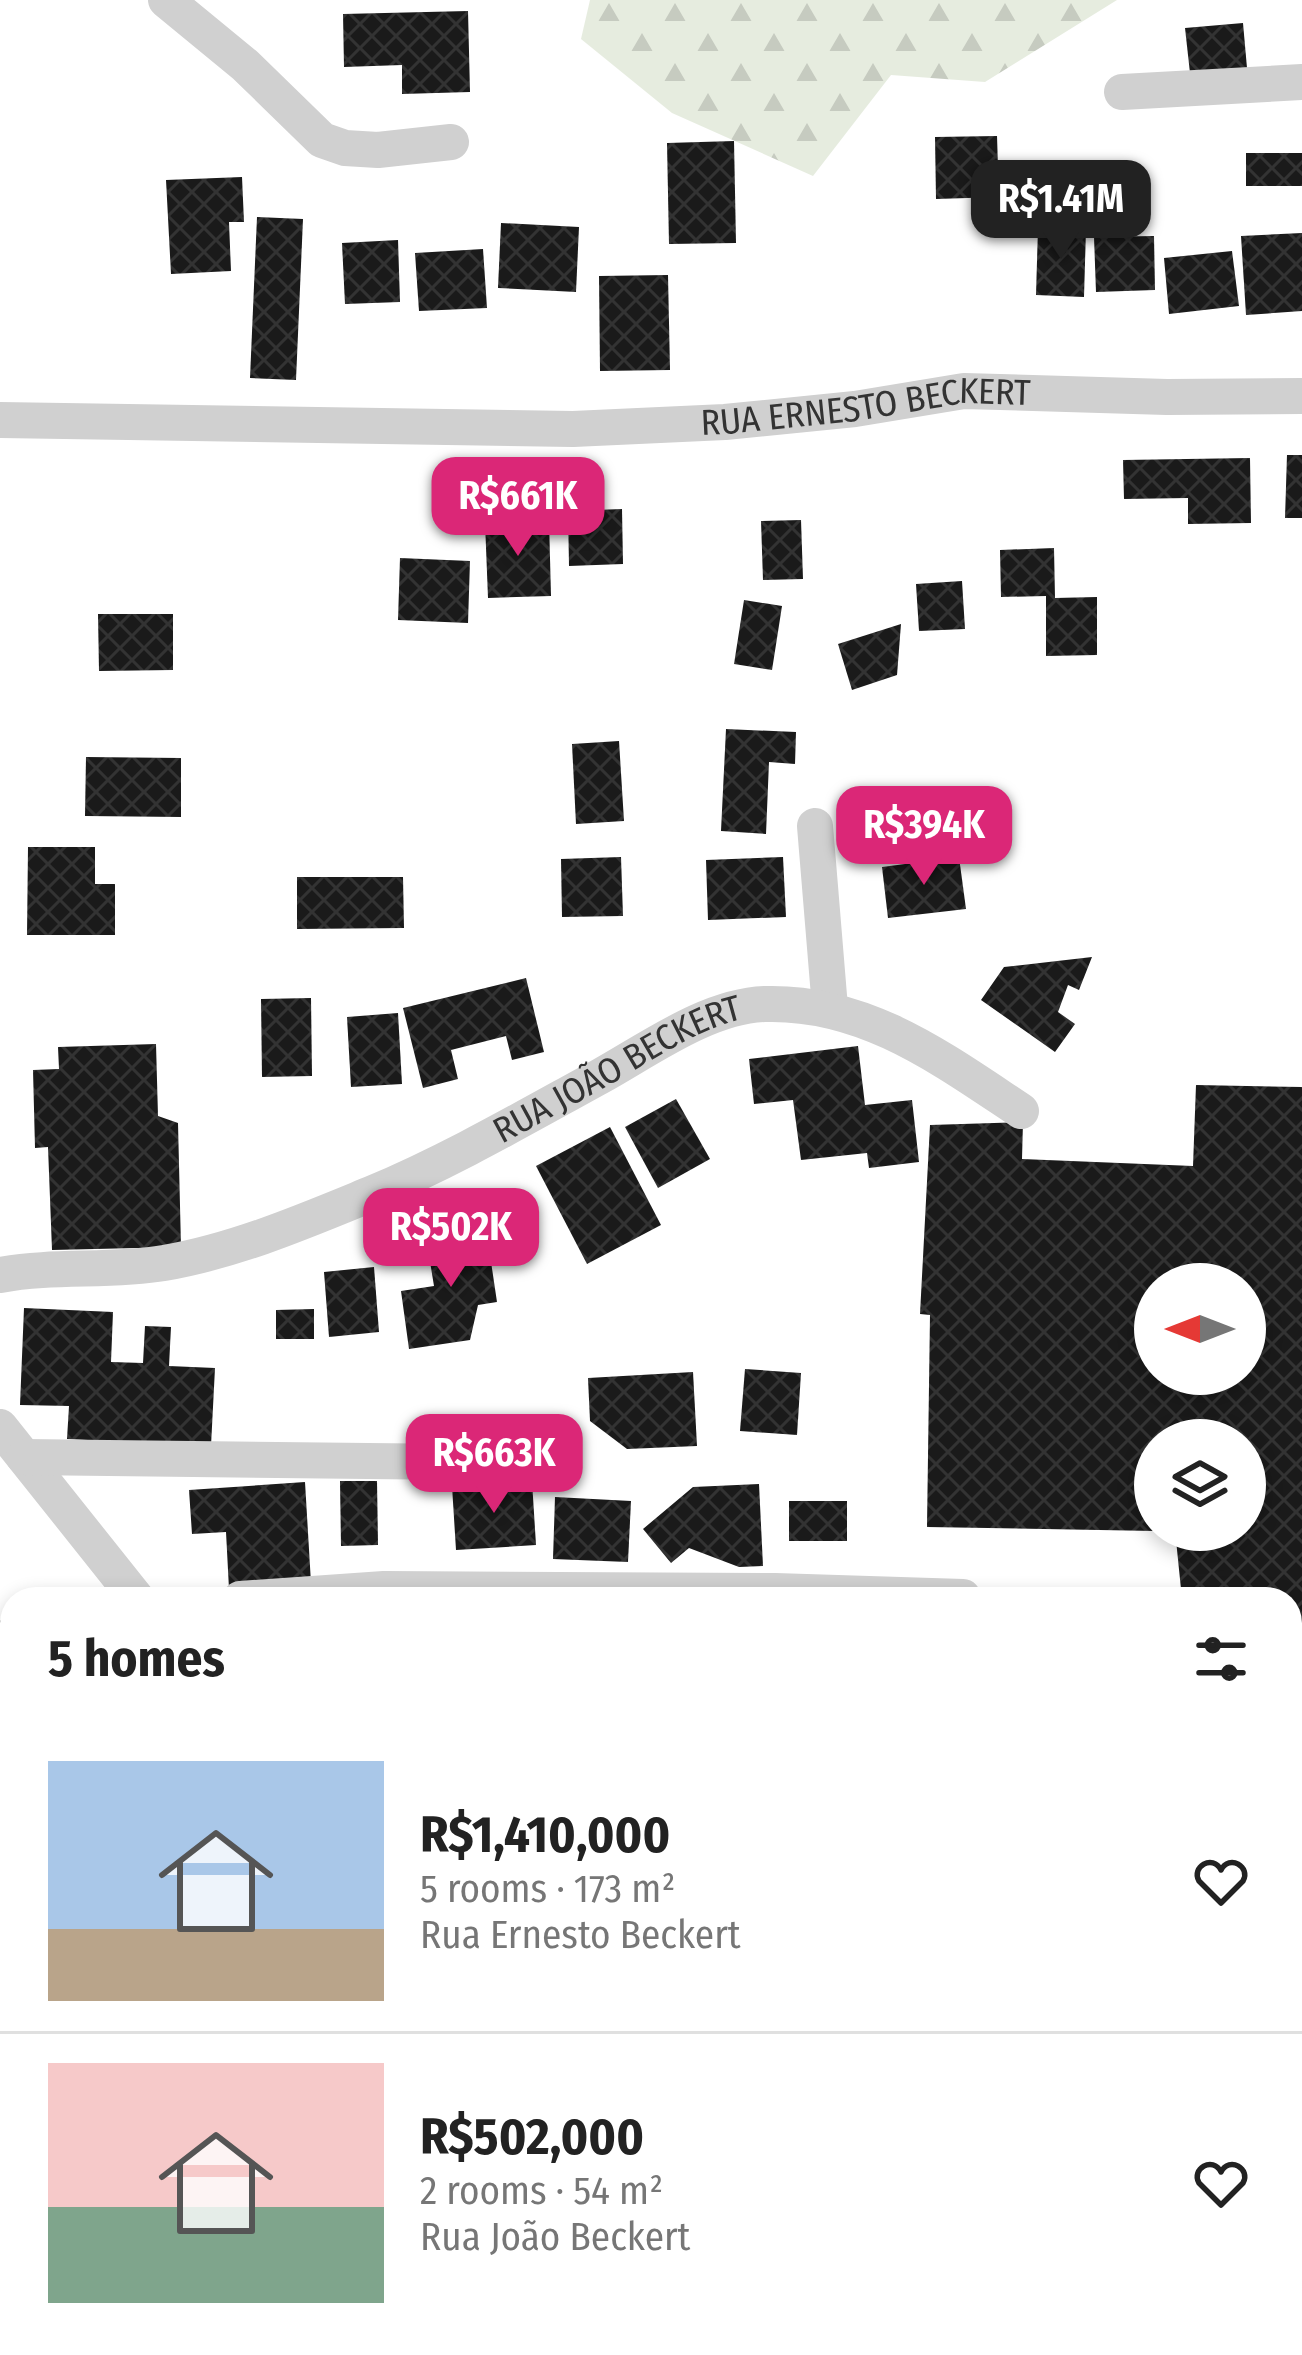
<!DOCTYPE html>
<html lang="en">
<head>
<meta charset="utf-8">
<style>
	:root { --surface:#fff; --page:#f6f6f6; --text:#222; --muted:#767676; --line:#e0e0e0; --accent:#db2777 }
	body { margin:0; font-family:"Fira Sans Condensed",sans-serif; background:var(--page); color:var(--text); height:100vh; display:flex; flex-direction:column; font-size:45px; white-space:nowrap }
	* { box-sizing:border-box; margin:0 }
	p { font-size:39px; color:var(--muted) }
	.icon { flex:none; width:66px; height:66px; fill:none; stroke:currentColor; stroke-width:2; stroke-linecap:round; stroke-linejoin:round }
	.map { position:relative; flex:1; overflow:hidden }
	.panel { position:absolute; left:0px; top:1587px; width:1302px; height:768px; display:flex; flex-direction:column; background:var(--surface); border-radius:36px 36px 0 0; box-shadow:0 6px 18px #0003 }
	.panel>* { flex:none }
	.needle { width:78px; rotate:270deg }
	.tools { position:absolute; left:1134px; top:1263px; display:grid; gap:24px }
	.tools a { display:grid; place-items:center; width:132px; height:132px; border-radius:50%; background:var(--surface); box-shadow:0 6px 18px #0003; font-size:60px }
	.price { position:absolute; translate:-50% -102px; padding:0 27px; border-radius:24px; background:var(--accent); color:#fff; font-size:39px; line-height:78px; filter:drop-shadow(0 3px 6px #0008) }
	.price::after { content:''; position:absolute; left:50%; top:72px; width:36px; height:27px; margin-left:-18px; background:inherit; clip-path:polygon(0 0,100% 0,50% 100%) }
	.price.active { background:#222; color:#fff }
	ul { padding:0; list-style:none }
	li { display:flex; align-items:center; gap:36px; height:300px; padding:0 48px }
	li+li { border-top:3px solid var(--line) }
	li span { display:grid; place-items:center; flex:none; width:336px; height:240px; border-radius:0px; color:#555 }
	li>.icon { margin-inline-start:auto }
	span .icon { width:144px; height:144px; fill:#fffc; stroke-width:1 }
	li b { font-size:51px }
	h2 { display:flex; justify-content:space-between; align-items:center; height:144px; padding:0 48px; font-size:51px }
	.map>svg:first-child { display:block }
	.forest { fill:url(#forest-firs) }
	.building { fill:url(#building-cross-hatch); fill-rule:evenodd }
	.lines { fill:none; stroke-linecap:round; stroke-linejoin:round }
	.minor { stroke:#d0d0d0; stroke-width:36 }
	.labels { text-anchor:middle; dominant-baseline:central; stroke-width:12; stroke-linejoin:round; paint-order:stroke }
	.street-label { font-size:36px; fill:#333; stroke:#fff }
</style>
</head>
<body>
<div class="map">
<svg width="1302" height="2355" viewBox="0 0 1302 2355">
	<defs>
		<pattern id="forest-firs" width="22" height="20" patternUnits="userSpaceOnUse" patternTransform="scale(3)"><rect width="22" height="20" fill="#e6ecdf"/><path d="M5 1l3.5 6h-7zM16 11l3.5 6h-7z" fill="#c6cbc0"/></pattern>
		<pattern id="building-cross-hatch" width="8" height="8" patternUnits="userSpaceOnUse" patternTransform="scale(3)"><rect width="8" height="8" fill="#1a1a1a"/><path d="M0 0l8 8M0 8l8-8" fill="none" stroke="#333"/></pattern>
	</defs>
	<rect width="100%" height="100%" fill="#fff"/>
	<path class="forest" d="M590 0H1117L985 82 891 75 813 176 672 113 581 39Z"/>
	<g class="building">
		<path d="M468 11 470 92 402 94V65L344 67 343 14Z"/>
		<path d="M1243 23 1247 68 1190 73 1185 28Z"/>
		<path d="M997 136 999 197 936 199 935 137Z"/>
		<path d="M734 141 736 243 669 244 667 143Z"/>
		<rect x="1246" y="153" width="56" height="33"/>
		<path d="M242 177 244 222H229L231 271 171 274 166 180Z"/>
		<path d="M257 217 303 219 296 380 250 378Z"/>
		<path d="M501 223 579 227 576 292 498 288Z"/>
		<path d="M1038 228 1086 229 1084 297 1036 295Z"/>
		<path d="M1302 233V311L1246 315 1241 236Z"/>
		<path d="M1154 236 1155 290 1096 292 1094 237Z"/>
		<path d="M398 240 400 302 345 304 342 243Z"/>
		<path d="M483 249 487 308 419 311 415 253Z"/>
		<path d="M1232 251 1239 306 1169 314 1164 258Z"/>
		<path d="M668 275 670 370 600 371 599 276Z"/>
		<path d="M1287 455H1302V518H1285Z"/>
		<path d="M1250 458 1251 523 1188 524V498L1124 499 1123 460Z"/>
		<path d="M622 509 623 564 569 566 568 511Z"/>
		<path d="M549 520 551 596 488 598 485 522Z"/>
		<path d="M801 520 803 579 763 580 761 521Z"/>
		<path d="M1054 548 1055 598 1097 597V655L1046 656V596L1001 597 1000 550Z"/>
		<path d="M400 558 470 561 468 623 398 620Z"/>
		<path d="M962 581 965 629 919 631 916 584Z"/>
		<path d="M744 600 782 606 772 670 734 664Z"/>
		<path d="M98 614H173V670L99 671Z"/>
		<path d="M901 624 897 675 852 690 838 644Z"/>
		<path d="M726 729 796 732 795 764 769 762 766 834 721 831Z"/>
		<path d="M619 741 624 821 576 824 572 744Z"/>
		<path d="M86 757 181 758V817L85 816Z"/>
		<path d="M28 847H95V884H115V935H27Z"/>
		<path d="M621 857 623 916 562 917 561 859Z"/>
		<path d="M783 857 786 917 708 920 706 860Z"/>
		<path d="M959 857 966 909 888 918 882 867Z"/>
		<path d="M297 877H403L404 928 297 929Z"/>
		<path d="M1092 957 1079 990 1068 985 1058 1012 1075 1024 1055 1052 981 1000 1004 967Z"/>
		<path d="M526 978 544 1052 512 1060 506 1036 451 1050 458 1079 423 1088 403 1008Z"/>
		<path d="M311 998 312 1076 262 1077 261 999Z"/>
		<path d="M398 1013 402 1084 351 1087 347 1017Z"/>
		<path d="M156 1044 158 1116 178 1123 181 1247 52 1250 48 1147 35 1148 33 1070 59 1069 58 1047Z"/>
		<path d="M858 1046 865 1105 912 1100 919 1162 869 1168 867 1153 801 1160 793 1100 754 1104 749 1059Z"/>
		<path d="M1196 1085 1302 1087V1668H1290V1599H1182L1175 1530H1245V1440H1155V1531L927 1527 930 1315 920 1314 930 1125 1023 1122 1022 1159 1193 1166ZM1155 1284H1245V1374H1155Z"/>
		<path d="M676 1099 710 1159 658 1188 625 1127Z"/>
		<path d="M610 1127 661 1225 587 1264 536 1166Z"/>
		<path d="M486 1228 497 1302 478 1305 470 1340 409 1349 401 1291 434 1286 426 1237Z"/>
		<path d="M374 1267 379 1332 329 1337 324 1272Z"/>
		<path d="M24 1308 113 1312 111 1362 143 1363 145 1326 171 1327 169 1366 215 1368 211 1446 67 1439 69 1406 20 1405Z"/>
		<path d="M314 1309V1339H276V1310Z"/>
		<path d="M745 1369 801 1373 797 1435 740 1431Z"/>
		<path d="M693 1372 697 1446 627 1449 590 1421 588 1378Z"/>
		<path d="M340 1481H377L378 1545 341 1546Z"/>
		<path d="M532 1481 536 1545 456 1550 452 1486Z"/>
		<path d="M305 1482 311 1583 229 1589 226 1532 192 1534 189 1490Z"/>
		<path d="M759 1484 763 1566 739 1567 689 1548 671 1563 643 1529 693 1487Z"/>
		<path d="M555 1497 631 1501 628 1562 553 1559Z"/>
		<rect x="789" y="1501" width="58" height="40"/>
		<path d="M12 1610V1692L0 1702V1621Z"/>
		<path d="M1294 1917 1302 1926V2035L1290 2020V1920Z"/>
		<path d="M0 1945 12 1956V1986L0 1999Z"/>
		<path d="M1302 2238V2308L1290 2288V2245Z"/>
		<path d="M40 2343H77L82 2355H29Z"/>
		<path d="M167 2343H247L231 2355H152Z"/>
		<path d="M341 2343H372V2344L345 2354Z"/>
		<path d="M561 2343H591L596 2355H533Z"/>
		<path d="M720 2343H808L777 2355H725Z"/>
		<path d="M1113 2343H1125L1131 2355H1088Z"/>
		<path d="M1173 2343H1246L1218 2355H1178Z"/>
	</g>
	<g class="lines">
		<g class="minor">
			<path d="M166 0 245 65 322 140 345 148 378 150 451 142"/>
			<path d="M1122 92 1302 82"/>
			<path id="s1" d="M0 420 573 429 725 422 855 409 964 391 1167 397 1302 396"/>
			<path d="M815 826 830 1008"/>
			<path id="s2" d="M0 1275C54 1265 110 1272 164 1263 235 1251 305 1221 371 1194 450 1161 524 1118 599 1077 648 1050 707 1006 765 1004 865 1001 941 1058 1021 1111"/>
			<path d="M0 1427 137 1599"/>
			<path d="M24 1457 460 1462"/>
			<path d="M240 1599 384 1589 775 1591 963 1597"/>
			<path d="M1290 2153 1302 2143"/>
			<path d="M0 2310 12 2296"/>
			<path d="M313 2343 317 2355"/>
			<path d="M666 2343 671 2355"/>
			<path d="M979 2343 984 2355"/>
		</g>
	</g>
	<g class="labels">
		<g class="street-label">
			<text stroke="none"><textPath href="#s1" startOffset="867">RUA ERNESTO BECKERT</textPath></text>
			<text stroke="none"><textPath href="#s2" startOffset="660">RUA JOÃO BECKERT</textPath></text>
		</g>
	</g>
</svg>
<div class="tools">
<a><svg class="needle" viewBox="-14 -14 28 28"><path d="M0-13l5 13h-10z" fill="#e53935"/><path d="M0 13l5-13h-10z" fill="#767676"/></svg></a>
<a><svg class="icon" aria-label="layers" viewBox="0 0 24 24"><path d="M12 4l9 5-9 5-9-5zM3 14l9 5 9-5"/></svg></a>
</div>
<b class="price active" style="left:1061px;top:262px">R$1.41M</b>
<b class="price" style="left:518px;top:559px">R$661K</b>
<b class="price" style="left:924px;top:888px">R$394K</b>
<b class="price" style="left:451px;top:1290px">R$502K</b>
<b class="price" style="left:494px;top:1516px">R$663K</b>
<section class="panel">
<h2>5 homes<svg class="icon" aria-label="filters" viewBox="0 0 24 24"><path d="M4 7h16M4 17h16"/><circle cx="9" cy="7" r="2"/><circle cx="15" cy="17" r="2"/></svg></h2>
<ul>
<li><span style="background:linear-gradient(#a9c7e8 70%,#b9a48a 0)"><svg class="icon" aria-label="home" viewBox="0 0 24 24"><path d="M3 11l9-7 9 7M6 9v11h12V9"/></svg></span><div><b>R$1,410,000</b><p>5 rooms · 173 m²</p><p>Rua Ernesto Beckert</p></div><svg class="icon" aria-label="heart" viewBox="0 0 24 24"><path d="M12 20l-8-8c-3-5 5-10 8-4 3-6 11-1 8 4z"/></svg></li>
<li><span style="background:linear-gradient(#f6c9c9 60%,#7fa58c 0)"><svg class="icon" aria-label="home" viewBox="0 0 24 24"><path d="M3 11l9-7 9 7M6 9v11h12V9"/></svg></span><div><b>R$502,000</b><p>2 rooms · 54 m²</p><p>Rua João Beckert</p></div><svg class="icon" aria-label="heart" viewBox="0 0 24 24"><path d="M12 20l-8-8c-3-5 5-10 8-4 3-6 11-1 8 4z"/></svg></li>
</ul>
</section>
</div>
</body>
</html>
